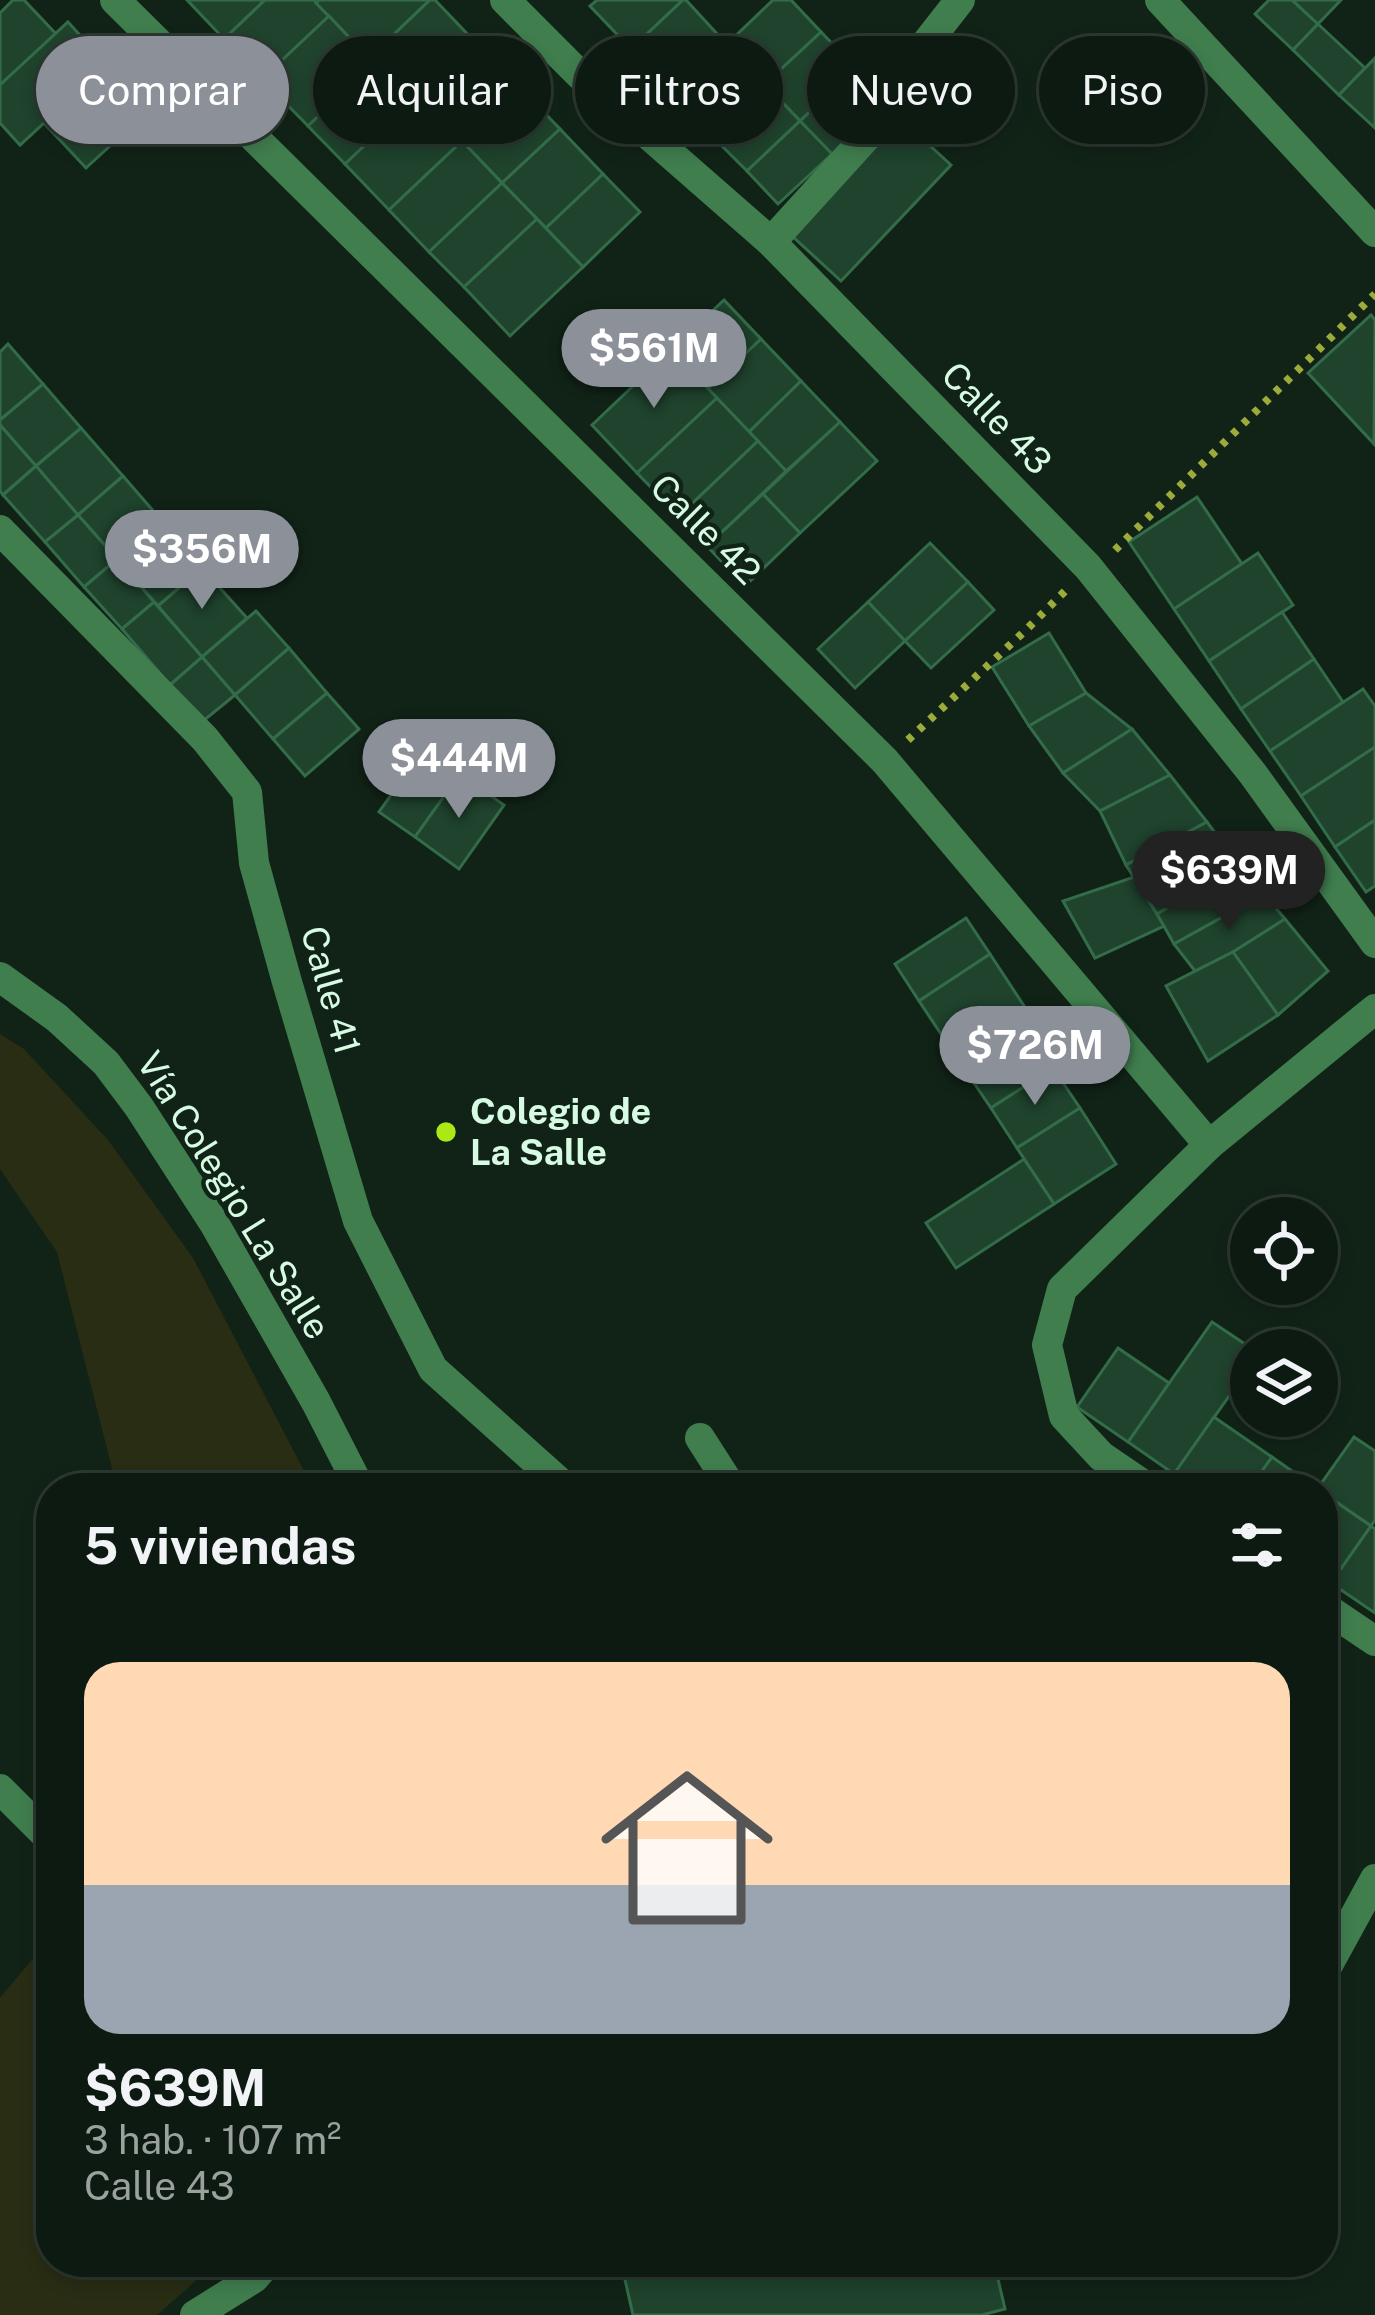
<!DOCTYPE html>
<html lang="es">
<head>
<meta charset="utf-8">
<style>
	:root { --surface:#0d1a11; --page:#16231a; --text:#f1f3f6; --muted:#9aa19f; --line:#2d3831; --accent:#8c9099 }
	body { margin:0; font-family:"Public Sans",sans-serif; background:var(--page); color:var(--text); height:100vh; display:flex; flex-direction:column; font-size:45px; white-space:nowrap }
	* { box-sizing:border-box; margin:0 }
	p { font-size:39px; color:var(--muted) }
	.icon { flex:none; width:66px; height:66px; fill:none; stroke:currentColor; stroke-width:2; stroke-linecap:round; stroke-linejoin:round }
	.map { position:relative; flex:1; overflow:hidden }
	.panel { position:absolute; left:36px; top:1473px; width:1302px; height:804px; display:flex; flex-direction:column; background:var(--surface); border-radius:48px; box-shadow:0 6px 18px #0003,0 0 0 3px var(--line) }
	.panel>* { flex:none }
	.guide { position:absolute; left:36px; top:36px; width:1305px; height:108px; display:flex; gap:24px }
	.controls { position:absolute; left:1230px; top:1197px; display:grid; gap:24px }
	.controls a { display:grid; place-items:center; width:108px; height:108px; border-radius:50%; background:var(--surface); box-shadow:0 6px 18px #0003,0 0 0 3px var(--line); font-size:60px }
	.price { position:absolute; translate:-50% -102px; padding:0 27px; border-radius:42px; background:var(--accent); color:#fff; font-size:39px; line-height:78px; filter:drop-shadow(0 3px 6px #0008) }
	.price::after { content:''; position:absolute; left:50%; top:72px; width:36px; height:27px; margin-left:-18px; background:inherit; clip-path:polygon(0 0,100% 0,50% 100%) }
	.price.current { background:#222; color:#fff }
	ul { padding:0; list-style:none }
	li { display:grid; align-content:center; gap:24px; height:636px; padding:0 48px }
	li+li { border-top:3px solid var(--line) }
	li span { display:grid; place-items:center; height:372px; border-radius:36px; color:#555 }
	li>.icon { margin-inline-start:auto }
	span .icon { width:216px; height:216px; fill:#fffc; stroke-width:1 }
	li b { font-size:51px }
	h2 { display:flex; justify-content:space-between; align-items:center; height:144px; padding:0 48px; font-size:51px }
	.tag { padding:0 42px; border-radius:54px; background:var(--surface); box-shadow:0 6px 18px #0003,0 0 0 3px var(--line); font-size:42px; line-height:108px }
	.tag.current { background:var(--accent); color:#fff }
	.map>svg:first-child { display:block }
	.green { fill:#292d14 }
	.building { fill:#1f432d; stroke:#336c49; stroke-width:3 }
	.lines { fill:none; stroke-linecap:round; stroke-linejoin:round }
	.path { stroke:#9dab3b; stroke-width:8; stroke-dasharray:6 9; stroke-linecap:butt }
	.minor { stroke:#407e4e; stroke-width:30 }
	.poi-dot { fill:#ace816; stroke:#112317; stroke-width:4.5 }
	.labels { text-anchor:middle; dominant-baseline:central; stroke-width:9; stroke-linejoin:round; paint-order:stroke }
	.street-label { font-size:36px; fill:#d7fbe2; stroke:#112317 }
	.poi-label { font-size:36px; font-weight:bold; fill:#d7fbe2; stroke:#112317; text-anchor:start }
</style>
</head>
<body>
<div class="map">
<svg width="1375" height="2315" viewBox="0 0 1375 2315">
	<rect width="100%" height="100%" fill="#112317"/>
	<g class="green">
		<path d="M0 1034 24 1049 108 1140 193 1258 313 1488H117L57 1252 0 1169Z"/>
		<path d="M51 1937V2262H217L157 2315H0V1998Z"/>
	</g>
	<g class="building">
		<path d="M13 0H24L56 34 0 85V13Z"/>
		<path d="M187 0H265L224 39Z"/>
		<path d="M265 0H314L329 16 262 79 224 39Z"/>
		<path d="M319 0H430L369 58 316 3Z"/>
		<path d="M430 0H435L475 42 412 102 369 58Z"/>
		<path d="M597 0H683L631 49 590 6Z"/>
		<path d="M683 0H686L719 36 665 86 631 49Z"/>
		<path d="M773 0H791L821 32 765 84 727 44Z"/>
		<path d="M1269 0H1292L1318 24 1293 50 1255 14Z"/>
		<path d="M1292 0H1341L1318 24Z"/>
		<path d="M329 16 374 64 308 126 262 79Z"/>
		<path d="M68 22 107 65 20 145 0 123V85Z"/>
		<path d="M1318 24 1365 68 1339 95 1293 50Z"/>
		<path d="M821 32 856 68 800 121 765 84Z"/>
		<path d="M719 36 765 84 711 135 665 86Z"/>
		<path d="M475 42 512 79 456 135 418 95Z"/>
		<path d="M868 58 899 91 865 123 832 91Z"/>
		<path d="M1375 58V128L1339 95Z"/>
		<path d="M374 64 412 102 345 164 308 126Z"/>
		<path d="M107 65 149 110 86 168 44 123Z"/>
		<path d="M512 79 560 129 502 183 456 135Z"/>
		<path d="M765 84 800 121 747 171 711 135Z"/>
		<path d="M832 91 865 123 832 154 800 121Z"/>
		<path d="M418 95 462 141 389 210 345 164Z"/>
		<path d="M901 119 951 165 841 281 791 235Z"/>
		<path d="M800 121 832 154 778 204 747 171Z"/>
		<path d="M560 129 603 174 546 228 502 183Z"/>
		<path d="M462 141 502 183 429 252 389 210Z"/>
		<path d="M603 174 640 212 583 267 546 228Z"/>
		<path d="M502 183 537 219 464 287 429 252Z"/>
		<path d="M537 219 583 267 510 336 464 287Z"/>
		<path d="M724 300 761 339 708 389 671 350Z"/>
		<path d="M1371 315 1375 320 1374 444 1308 373Z"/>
		<path d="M761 339 801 381 749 432 708 389Z"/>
		<path d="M8 344 43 384 0 420V352Z"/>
		<path d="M671 350 717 398 637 473 592 425Z"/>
		<path d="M801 381 840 422 786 471 749 432Z"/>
		<path d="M43 384 81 428 36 466 0 425V420Z"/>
		<path d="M717 398 758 441 679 516 637 473Z"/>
		<path d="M840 422 877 461 800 533 763 494Z"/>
		<path d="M0 425 36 466 3 495 0 491Z"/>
		<path d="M81 428 123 476 78 515 36 466Z"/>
		<path d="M758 441 786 471 707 546 679 516Z"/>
		<path d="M36 466 78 515 45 542 3 495Z"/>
		<path d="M123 476 162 521 117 559 78 515Z"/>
		<path d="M763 494 800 533 745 586 707 546Z"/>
		<path d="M1197 497 1242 564 1174 609 1129 542Z"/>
		<path d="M78 515 117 559 84 587 45 542Z"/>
		<path d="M162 521 202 568 158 606 117 559Z"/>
		<path d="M930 543 968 582 905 641 868 602Z"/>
		<path d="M1258 553 1293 605 1209 661 1174 609Z"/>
		<path d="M117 559 154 602 122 629 84 587Z"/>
		<path d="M202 568 247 618 202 657 158 606Z"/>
		<path d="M968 582 994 610 931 668 905 641Z"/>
		<path d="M154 602 202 657 170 685 122 629Z"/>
		<path d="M868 602 905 641 855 688 818 649Z"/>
		<path d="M256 611 289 648 235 695 202 657Z"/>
		<path d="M1282 612 1314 659 1241 709 1209 661Z"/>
		<path d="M1049 633 1086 693 1029 726 992 667Z"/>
		<path d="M289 648 327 693 273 739 235 695Z"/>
		<path d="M202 657 235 695 202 722 170 685Z"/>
		<path d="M1314 659 1343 702 1270 751 1241 709Z"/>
		<path d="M1363 689 1375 706V747L1301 796 1270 751Z"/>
		<path d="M327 693 359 729 305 776 273 739Z"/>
		<path d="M1086 693 1132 729 1063 773 1029 726Z"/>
		<path d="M1132 729 1170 775 1100 811 1063 773Z"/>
		<path d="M1375 747V820L1335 847 1301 796Z"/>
		<path d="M424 749 460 774 415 837 379 812Z"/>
		<path d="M460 774 504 805 459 869 415 837Z"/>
		<path d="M1170 775 1207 822 1126 865 1100 811Z"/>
		<path d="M1375 820V886L1366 892 1335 847Z"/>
		<path d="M1207 822 1239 865 1157 914 1126 865Z"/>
		<path d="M1239 865 1264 894 1174 944 1157 914Z"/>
		<path d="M1134 877 1164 926 1095 958 1063 901Z"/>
		<path d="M1264 894 1285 919 1233 952 1195 971 1174 944Z"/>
		<path d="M966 918 990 954 919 1001 895 964Z"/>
		<path d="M1285 919 1328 971 1278 1015 1233 952Z"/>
		<path d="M1233 952 1278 1015 1208 1061 1166 986Z"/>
		<path d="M990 954 1032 1018 961 1064 919 1001Z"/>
		<path d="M1024 1023 1053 1068 991 1108 961 1064Z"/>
		<path d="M1053 1068 1080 1108 1017 1148 991 1108Z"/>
		<path d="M1080 1108 1116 1164 1054 1204 1017 1148Z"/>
		<path d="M1024 1159 1054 1204 956 1268 926 1223Z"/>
		<path d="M1212 1322 1254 1350H1251V1365L1174 1474 1128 1442Z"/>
		<path d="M1118 1348 1169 1383 1128 1442 1077 1407Z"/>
		<path d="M1214 1417 1272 1457 1250 1488H1195L1174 1474Z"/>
		<path d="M1354 1437 1375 1451V1520L1371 1526 1323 1493V1488H1318Z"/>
		<path d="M1272 1457 1316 1488H1250Z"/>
		<path d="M1323 1493 1371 1526 1331 1583 1323 1577Z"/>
		<path d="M1371 1526 1375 1529V1613L1331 1583Z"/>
		<path d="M621 2262H994L1005 2309 982 2315H633Z"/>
	</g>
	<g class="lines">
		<g class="path">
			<path d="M1115 550 1375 294"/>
			<path d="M908 740 1027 629 1067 589"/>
		</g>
		<g class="minor">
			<path d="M115 0 885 761 1209 1145"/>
			<path d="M505 0 579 74 771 242 1088 567 1253 774 1375 943"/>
			<path d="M1160 0 1375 232"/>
			<path d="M771 242 899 101 910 64 960 0"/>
			<path d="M0 530 205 739 247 792 254 863 287 982 358 1221 433 1369 566 1488"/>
			<path d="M0 977 57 1018 106 1063 139 1107 214 1223 316 1402 360 1488"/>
			<path d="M700 1438 732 1488"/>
			<path d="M1148 1488 1101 1456 1064 1416 1047 1345 1062 1289 1209 1145 1375 1009"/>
			<path d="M1323 1606 1375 1641"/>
			<path d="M0 1789 43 1832"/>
			<path d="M1323 1974 1375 1879"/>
			<path d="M195 2315 254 2278 268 2262"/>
		</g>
	</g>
	<circle class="poi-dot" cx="446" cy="1132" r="12"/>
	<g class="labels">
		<g class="street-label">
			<text transform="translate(997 418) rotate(46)">Calle 43</text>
			<text transform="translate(706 529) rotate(45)">Calle 42</text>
			<text transform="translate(331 990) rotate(74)">Calle 41</text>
			<text transform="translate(234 1195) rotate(58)">Vía Colegio La Salle</text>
		</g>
		<g class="poi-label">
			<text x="470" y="1111">Colegio de<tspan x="470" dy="41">La Salle</tspan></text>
		</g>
	</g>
</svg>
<div class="controls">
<a><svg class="icon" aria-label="locate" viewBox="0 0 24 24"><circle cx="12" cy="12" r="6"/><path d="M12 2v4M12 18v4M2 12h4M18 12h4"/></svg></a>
<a><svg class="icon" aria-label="layers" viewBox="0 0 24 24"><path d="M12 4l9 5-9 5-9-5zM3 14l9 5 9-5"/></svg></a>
</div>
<b class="price" style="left:654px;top:411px">$561M</b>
<b class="price" style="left:202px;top:612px">$356M</b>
<b class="price" style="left:459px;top:821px">$444M</b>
<b class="price current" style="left:1229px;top:933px">$639M</b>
<b class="price" style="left:1035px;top:1108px">$726M</b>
<div class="guide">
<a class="tag current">Comprar</a>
<a class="tag">Alquilar</a>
<a class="tag">Filtros</a>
<a class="tag">Nuevo</a>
<a class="tag">Piso</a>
</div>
<section class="panel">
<h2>5 viviendas<svg class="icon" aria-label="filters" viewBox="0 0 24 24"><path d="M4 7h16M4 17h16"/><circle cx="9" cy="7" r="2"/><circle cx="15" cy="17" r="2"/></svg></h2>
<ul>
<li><span style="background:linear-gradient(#ffd9b3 60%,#9aa5b1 0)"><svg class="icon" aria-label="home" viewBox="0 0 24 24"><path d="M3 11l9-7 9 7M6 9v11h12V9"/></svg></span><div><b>$639M</b><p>3 hab. · 107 m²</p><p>Calle 43</p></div></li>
</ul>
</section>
</div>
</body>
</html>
